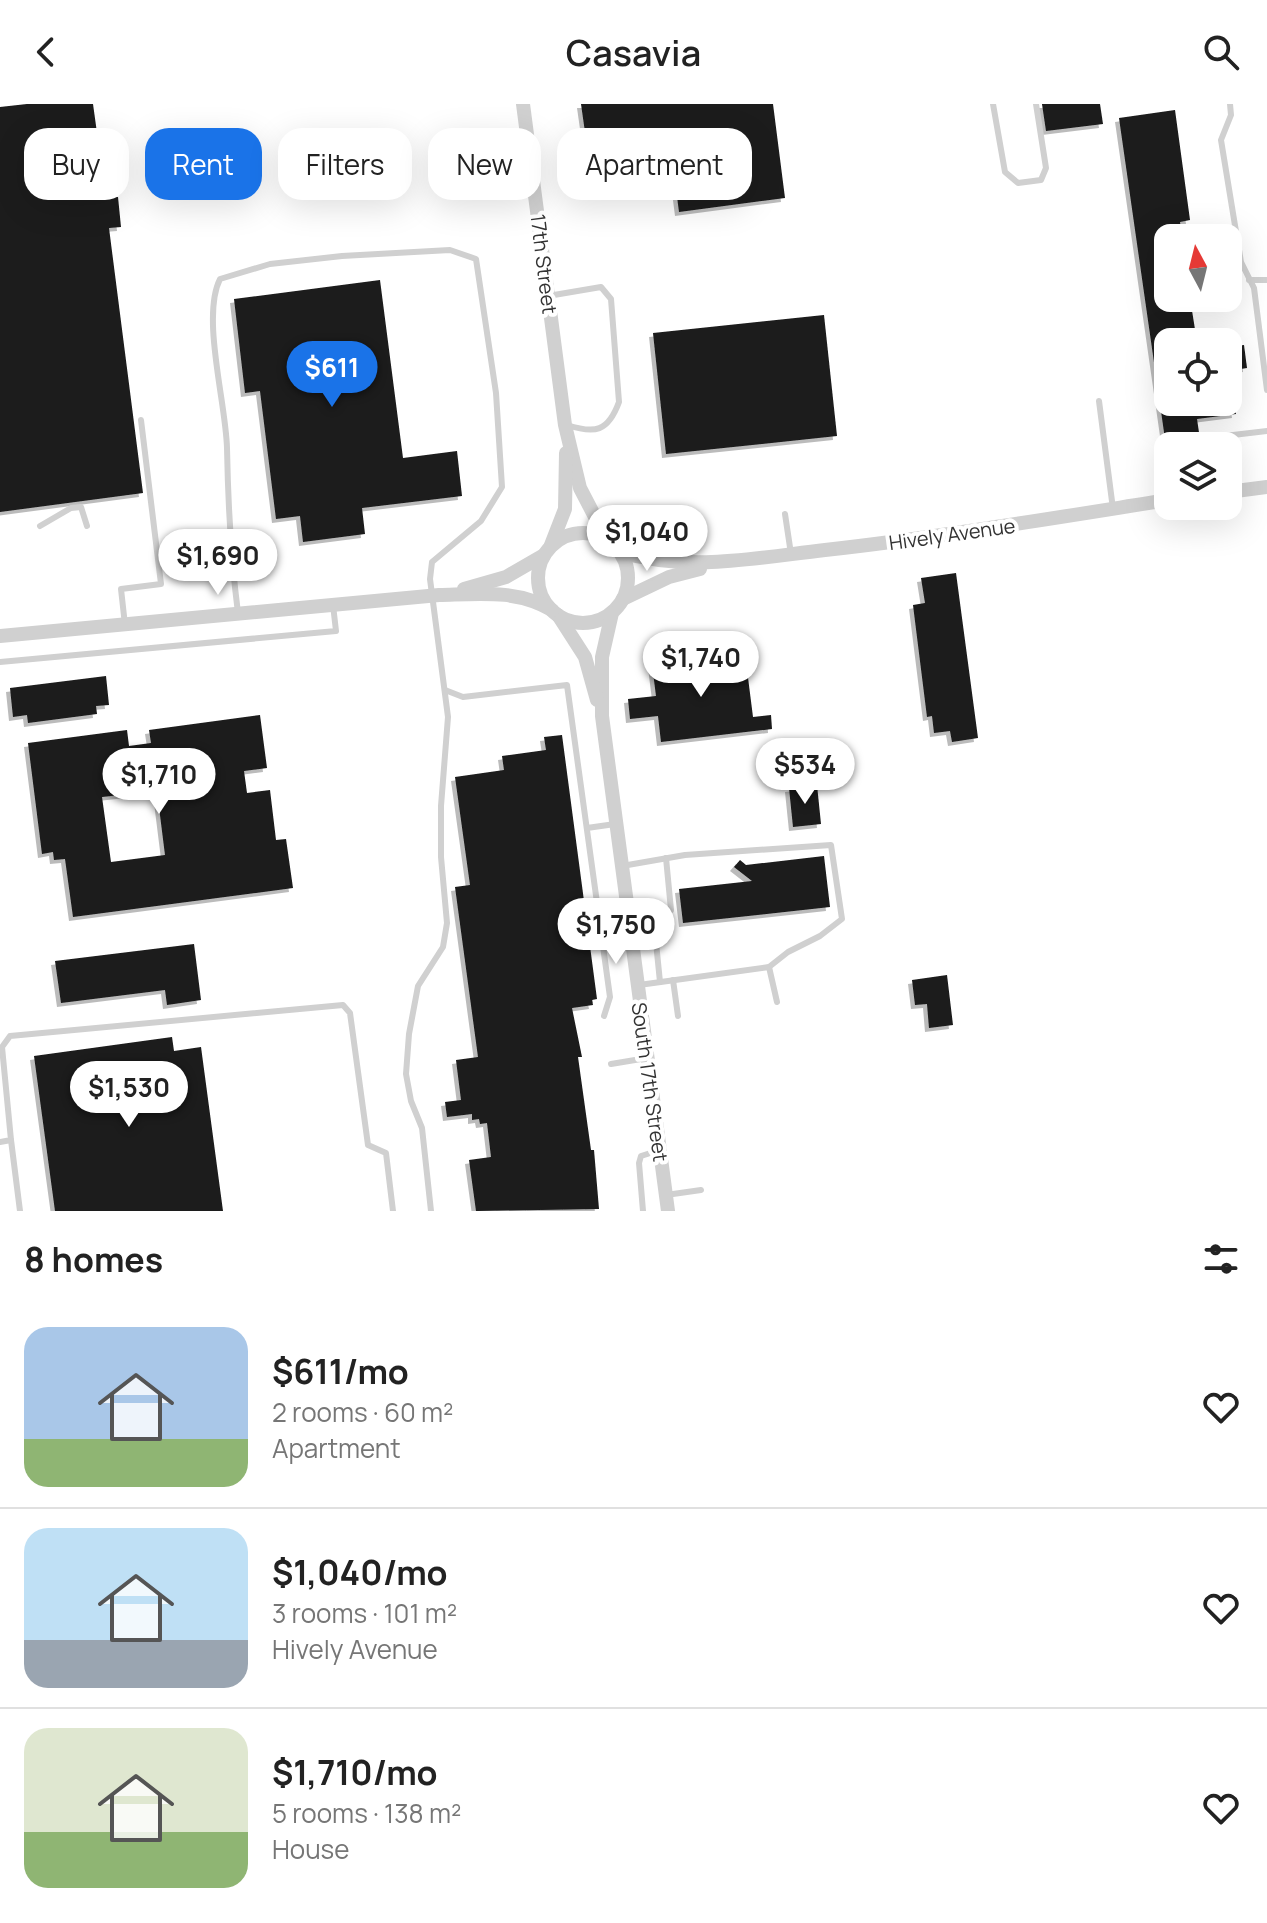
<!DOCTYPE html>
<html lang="en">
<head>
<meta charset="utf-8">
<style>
	:root { --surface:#fff; --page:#f2f2f2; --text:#222; --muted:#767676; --line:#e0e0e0; --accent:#1a73e8 }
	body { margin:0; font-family:Manrope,sans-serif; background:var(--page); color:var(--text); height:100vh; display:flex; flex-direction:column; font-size:30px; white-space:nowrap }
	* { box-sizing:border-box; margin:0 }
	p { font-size:26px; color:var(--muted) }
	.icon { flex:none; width:44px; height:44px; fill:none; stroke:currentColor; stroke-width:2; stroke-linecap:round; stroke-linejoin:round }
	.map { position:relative; height:1107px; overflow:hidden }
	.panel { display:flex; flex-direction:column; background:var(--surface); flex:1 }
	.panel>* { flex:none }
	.hud { position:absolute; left:24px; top:24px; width:800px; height:72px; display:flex; gap:16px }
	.needle { width:52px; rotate:353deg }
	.controls { position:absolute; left:1154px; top:120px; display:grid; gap:16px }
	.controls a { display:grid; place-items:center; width:88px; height:88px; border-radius:16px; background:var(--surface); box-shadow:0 8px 32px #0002; font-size:40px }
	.price { position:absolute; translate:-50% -68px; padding:0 18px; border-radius:28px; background:#fff; color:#222; font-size:26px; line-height:52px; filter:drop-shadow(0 2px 4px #0008) }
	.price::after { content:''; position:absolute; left:50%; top:48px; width:24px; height:18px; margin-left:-12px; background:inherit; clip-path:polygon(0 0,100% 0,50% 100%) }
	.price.on { background:var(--accent); color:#fff }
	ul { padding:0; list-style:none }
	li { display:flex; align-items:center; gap:24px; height:200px; padding:0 24px }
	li+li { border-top:2px solid var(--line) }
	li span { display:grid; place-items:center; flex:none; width:224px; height:160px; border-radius:24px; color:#555 }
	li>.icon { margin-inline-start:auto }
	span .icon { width:96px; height:96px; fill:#fffc; stroke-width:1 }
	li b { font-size:34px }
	h2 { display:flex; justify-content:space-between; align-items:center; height:96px; padding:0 24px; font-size:34px }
	.tag { padding:0 28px; border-radius:24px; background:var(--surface); box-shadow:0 8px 32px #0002; font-size:28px; line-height:72px }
	.tag.on { background:var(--accent); color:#fff }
	header { display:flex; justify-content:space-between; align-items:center; height:104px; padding:0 24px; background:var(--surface); font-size:36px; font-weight:600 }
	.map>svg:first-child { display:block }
	.building { fill:#1a1a1a; fill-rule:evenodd; filter:url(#shadow) }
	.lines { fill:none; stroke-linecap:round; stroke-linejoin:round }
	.service { stroke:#d0d0d0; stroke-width:6 }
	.tertiary { stroke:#d0d0d0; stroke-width:14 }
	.labels { text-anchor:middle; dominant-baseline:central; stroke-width:8; stroke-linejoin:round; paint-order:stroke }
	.street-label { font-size:20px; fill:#333; stroke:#fff }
</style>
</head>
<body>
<header><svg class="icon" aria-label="back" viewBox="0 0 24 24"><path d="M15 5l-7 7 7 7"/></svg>Casavia<svg class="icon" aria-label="search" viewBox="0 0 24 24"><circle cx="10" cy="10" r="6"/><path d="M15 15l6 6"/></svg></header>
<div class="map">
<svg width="1267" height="1107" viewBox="0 0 1267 1107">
	<defs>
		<filter id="shadow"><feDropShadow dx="-4" dy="4" stdDeviation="0" flood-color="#0004"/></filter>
	</defs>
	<rect width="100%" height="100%" fill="#fff"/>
	<g class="building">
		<path d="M27 0H93L106 94 118 93 121 123 109 124 143 389 0 408V3Z"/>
		<path d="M581 0H773L785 94 679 108 671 46 589 56Z"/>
		<path d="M1042 0H1100L1103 20 1046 27Z"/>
		<path d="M1175 6 1190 116 1180 118 1182 134H1168V194H1190L1197 238H1168V298H1234L1236 310 1197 315 1201 342H1166L1119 14Z"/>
		<path d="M380 176 403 354 457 347 462 392 362 404 365 430 303 438 300 412 276 415 260 287 245 289 234 195Z"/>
		<path d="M824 211 837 332 666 350 653 229Z"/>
		<path d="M1244 241 1247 264 1228 267V243Z"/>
		<path d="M956 469 978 634 952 638 950 627 934 629 932 612 927 613 913 501 925 499 921 474Z"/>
		<path d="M745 550 753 613 771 611 772 625 661 638 658 612 630 615 628 595 656 592 652 560Z"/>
		<path d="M106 572 109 601 96 602 97 610 28 619 27 611 13 613 10 584Z"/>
		<path d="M260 611 267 664 244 667 247 689 270 686 276 736 286 735 293 784 73 813 65 755 54 756 53 748 42 750 28 639 127 626 129 642 151 639 149 626ZM157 687 165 751 111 758 102 693Z"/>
		<path d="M562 631 597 895 592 896 593 901 572 904 582 953H578L591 1046H594L599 1105 476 1107 469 1056 491 1053 487 1019 480 1020 479 1015 472 1016V1010L447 1013 445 998 461 996 456 956 478 953 455 783 470 781 455 673 504 666 502 652 546 646 544 633Z"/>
		<path d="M817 681 821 720 793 723 789 684Z"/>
		<path d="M824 752 830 803 683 819 679 785 752 777 734 763 740 756 746 761Z"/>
		<path d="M194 840 201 896 167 901 165 886 61 899 55 857Z"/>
		<path d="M947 871 953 921 929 924 927 900 915 901 912 876Z"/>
		<path d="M172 933 174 947 201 943 223 1107H55L34 952Z"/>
	</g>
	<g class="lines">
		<g class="service">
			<path d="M993 0 1005 68 1018 79 1041 76 1046 64 1036 0"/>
			<path d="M1230 0 1231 11 1221 36 1241 158 1254 184 1267 286"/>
			<path d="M1249 176H1267"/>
			<path d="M548 192 601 183 611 195 619 298C608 328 595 330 567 321"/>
			<path d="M1099 297 1113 405"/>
			<path d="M1216 333 1267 327"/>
			<path d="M785 410 791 450"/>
			<path d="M40 422 71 404 81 403 87 422"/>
			<path d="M238 509C231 455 228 399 227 344 226 299 201 213 220 175L270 160 342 152 450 146 476 155 496 289 502 383 481 417 432 458 430 475 448 613 441 702V753L447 819 443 843 418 882 409 930 406 970 411 997 422 1024 431 1107"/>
			<path d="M125 521 121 485 161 480 141 316"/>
			<path d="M0 558 336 527 333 501"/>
			<path d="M445 586 463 593 567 581 610 893 604 912"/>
			<path d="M587 724 615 720"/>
			<path d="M622 762 685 751 831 741 842 815 820 832 788 848 769 863 639 881"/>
			<path d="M653 809 660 878"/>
			<path d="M628 813 671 806 666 754"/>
			<path d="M769 863 777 898"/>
			<path d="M673 876 678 912"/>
			<path d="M611 960 647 954"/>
			<path d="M11 1036 20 1107"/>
			<path d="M0 1038 11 1036 2 943 10 932 343 901 350 909 368 1041 386 1049 393 1107"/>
			<path d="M666 1091 701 1086"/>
			<path d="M643 1107 639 1059 641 1052 660 1046"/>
		</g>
		<g class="tertiary">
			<path d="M523 0 565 321 580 384 607 436"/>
			<path d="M1228 388 1267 383"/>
			<circle cx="583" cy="474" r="45"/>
			<path d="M551 441 565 405 566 349"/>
			<path d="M620 448C689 468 755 454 825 446 940 433 1054 414 1168 396"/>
			<path d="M464 485 506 473 544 451"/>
			<path d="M623 495 669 473 700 465"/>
			<path d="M612 509 602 553V612L668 1107"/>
			<path d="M558 511 585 553 597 596"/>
			<path d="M0 532 439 491C478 490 517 485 552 506"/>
		</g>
	</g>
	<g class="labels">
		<g class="street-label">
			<text transform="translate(544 160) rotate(83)">17th Street</text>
			<text transform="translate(952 430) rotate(-8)">Hively Avenue</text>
			<text transform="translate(650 978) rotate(82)">South 17th Street</text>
		</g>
	</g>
</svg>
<div class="controls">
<a><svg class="needle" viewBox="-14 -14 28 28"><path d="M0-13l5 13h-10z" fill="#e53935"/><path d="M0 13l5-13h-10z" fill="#767676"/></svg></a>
<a><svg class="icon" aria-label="locate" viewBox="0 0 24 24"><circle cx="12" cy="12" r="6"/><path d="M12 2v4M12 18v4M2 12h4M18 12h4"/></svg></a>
<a><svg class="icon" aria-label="layers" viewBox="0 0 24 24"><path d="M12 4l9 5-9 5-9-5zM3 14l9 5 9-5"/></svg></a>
</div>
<b class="price on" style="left:332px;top:305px">$611</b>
<b class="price" style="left:647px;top:469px">$1,040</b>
<b class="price" style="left:218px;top:493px">$1,690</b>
<b class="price" style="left:701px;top:595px">$1,740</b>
<b class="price" style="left:805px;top:702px">$534</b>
<b class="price" style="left:159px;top:712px">$1,710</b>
<b class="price" style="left:616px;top:862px">$1,750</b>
<b class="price" style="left:129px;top:1025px">$1,530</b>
<div class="hud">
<a class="tag">Buy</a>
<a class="tag on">Rent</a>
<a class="tag">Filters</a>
<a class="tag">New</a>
<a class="tag">Apartment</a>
</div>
</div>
<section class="panel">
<h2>8 homes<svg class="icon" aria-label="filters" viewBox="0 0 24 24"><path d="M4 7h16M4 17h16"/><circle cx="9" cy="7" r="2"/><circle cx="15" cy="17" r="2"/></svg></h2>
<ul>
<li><span style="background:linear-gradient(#a9c7e8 70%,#8fb573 0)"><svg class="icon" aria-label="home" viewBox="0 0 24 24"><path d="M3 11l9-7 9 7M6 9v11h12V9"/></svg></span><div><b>$611/mo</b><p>2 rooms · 60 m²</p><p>Apartment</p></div><svg class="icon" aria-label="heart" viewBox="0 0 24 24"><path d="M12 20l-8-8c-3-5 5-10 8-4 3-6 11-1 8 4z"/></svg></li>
<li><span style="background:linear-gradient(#bfe0f5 70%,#9aa5b1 0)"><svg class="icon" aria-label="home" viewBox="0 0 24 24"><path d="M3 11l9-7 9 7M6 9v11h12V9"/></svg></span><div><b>$1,040/mo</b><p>3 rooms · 101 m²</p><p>Hively Avenue</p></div><svg class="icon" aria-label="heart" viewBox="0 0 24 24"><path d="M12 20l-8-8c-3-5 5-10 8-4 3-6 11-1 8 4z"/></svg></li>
<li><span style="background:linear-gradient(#dfe7d0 65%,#8fb573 0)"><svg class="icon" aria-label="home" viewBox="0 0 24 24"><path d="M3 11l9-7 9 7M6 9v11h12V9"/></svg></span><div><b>$1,710/mo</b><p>5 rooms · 138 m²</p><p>House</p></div><svg class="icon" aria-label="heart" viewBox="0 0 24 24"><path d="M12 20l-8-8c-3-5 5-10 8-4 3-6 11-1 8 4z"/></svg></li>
</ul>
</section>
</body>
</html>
